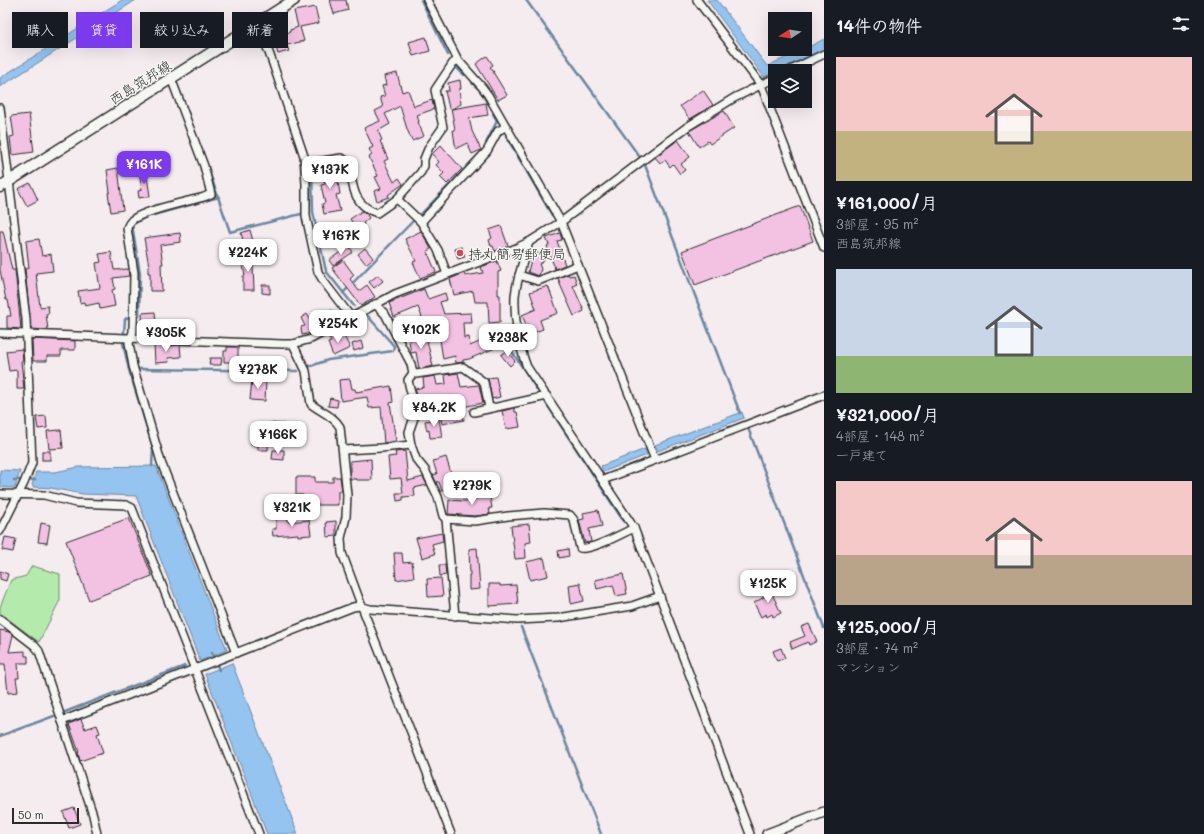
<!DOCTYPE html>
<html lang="ja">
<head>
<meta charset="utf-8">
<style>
	:root { --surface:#171b24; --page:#20242c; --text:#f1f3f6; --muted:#9ea1a6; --accent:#7c3aed }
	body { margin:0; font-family:Mali,"Klee One",sans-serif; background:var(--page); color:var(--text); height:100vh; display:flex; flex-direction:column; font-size:15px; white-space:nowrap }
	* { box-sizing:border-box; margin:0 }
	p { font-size:13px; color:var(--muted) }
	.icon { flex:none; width:22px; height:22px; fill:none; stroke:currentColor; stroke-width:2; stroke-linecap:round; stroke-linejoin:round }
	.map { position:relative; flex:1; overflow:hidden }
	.drawer { display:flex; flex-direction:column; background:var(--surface); width:380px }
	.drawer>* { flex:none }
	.banner { position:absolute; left:12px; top:12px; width:380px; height:36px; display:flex; gap:8px }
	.needle { width:26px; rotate:258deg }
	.buttons { position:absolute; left:768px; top:12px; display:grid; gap:8px }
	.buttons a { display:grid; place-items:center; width:44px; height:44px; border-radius:0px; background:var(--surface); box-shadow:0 4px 16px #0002; font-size:20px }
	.scale { position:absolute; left:12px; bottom:10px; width:67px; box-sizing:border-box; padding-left:4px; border:2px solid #2b2b2b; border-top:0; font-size:11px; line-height:14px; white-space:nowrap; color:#2b2b2b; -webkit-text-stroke:3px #f6f6f2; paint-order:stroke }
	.price { position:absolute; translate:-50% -34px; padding:0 9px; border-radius:8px; background:#fff; color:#222; font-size:13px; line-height:26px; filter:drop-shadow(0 1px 2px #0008) }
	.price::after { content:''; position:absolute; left:50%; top:24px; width:12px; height:9px; margin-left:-6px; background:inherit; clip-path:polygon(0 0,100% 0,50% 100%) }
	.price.current { background:var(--accent); color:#fff }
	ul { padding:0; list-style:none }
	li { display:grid; align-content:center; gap:8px; height:212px; padding:0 12px }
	li span { display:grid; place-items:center; height:124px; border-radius:0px; color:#555 }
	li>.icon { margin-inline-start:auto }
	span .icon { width:72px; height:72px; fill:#fffc; stroke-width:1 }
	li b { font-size:17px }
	h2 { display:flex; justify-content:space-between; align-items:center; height:48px; padding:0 12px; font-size:17px }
	.tag { padding:0 14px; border-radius:0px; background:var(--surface); box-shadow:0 4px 16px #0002; font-size:14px; line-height:36px }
	.tag.current { background:var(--accent); color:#fff }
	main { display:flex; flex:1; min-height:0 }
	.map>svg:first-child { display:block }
	.green { fill:#b4eaac; stroke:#708a6c }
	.water { fill:#94c4ef; stroke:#6a87a1 }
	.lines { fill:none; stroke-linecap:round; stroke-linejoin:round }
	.stream { stroke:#6a87a1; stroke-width:2.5 }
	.building { fill:#f3c2e3; stroke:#2b2b2b }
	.minor-casing { stroke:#2b2b2b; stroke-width:10 }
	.tertiary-casing { stroke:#2b2b2b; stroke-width:12 }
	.secondary-casing { stroke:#2b2b2b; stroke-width:13 }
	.minor { stroke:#f6f6f2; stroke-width:7 }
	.tertiary { stroke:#f6f6f2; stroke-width:9 }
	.secondary { stroke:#f6f6f2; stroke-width:10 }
	.poi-dot { fill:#d1495b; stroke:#f6f6f2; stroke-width:1.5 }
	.labels { text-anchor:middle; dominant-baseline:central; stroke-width:3; stroke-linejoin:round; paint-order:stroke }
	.street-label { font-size:14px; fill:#2b2b2b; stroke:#f6f6f2 }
	.poi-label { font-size:14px; fill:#2b2b2b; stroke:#f6f6f2; text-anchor:start }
</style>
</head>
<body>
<main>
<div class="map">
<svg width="824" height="834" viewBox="0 0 824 834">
	<rect width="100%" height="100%" fill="#f5ecef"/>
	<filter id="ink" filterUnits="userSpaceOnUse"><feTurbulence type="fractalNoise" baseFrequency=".025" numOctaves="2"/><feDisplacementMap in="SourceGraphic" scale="8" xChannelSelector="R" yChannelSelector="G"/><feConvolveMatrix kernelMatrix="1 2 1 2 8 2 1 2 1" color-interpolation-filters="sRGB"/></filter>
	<g filter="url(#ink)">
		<path class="green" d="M32 566 60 574V600L39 642 0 613V607L11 580 26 576Z"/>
		<g class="water">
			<path d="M122 0H136L0 87V78Z"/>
			<path d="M707 0H717L767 66 805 49 824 39V49L764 77Z"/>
			<path d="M742 412 744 418 658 451 655 445Z"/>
			<path d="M645 449 647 455 603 472 601 466Z"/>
			<path d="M156 466 227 650 200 661 136 496 82 494 51 488 33 487 32 485 36 472H55L79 467Z"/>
			<path d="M0 470 20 471 15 488 0 487Z"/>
			<path d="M232 663 298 834H267L205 674Z"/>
		</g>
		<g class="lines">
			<g class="stream">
				<path d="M421 0 448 55"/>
				<path d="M526 0 639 156"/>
				<path d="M456 67 464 75"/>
				<path d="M472 83 481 91 487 103"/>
				<path d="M181 94 190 118"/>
				<path d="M506 136 552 215"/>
				<path d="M486 143 497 121 493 114"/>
				<path d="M645 165 740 413"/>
				<path d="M208 168 230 232 301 214"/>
				<path d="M312 169 313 212 326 271 354 306"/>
				<path d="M421 214 478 155"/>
				<path d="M343 293 413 221"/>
				<path d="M139 316 140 273 132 225 146 217 219 197"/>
				<path d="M485 329 509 347 538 391"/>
				<path d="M124 333 125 319 129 317"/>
				<path d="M123 343 129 370 153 448 152 466"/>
				<path d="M308 367 328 360 393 351 394 346 366 314"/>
				<path d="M137 369 298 371"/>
				<path d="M546 403 624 522"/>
				<path d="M748 428 824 628"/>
				<path d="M14 480H35"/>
				<path d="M521 627 601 834"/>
				<path d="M212 653 219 670"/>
				<path d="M65 712 185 666"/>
				<path d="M0 736 54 716"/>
			</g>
		</g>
		<g class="building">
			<path d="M330 0H346L348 10 334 14Z"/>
			<path d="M315 7 319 23 300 27 304 41 287 45 289 51 278 54 273 37 290 32V30L298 27 294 11Z"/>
			<path d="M426 37 430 51 413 56 409 42Z"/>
			<path d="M487 56 493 65 490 67 494 72H493L507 95 498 100 476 64Z"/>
			<path d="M397 73 402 92 408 90 414 106 432 100 434 109 417 115 419 122H418L424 136 412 141 407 129 400 106 385 114 390 124 378 131 382 140 380 141 388 159 384 161 394 182 399 178 403 184 388 195 389 197 377 201 374 191 381 189 375 177 378 176 369 157 372 155 369 149 373 147 364 128 380 121 375 111 383 107 380 97 385 96 382 86 386 85 384 76Z"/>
			<path d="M460 80 461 89H459L461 104 452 109 486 103 488 115 469 118 472 131 481 150 472 154 467 143 457 148 455 144 453 130 455 129 451 108H449L445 91H449L448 83Z"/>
			<path d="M703 90 713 105 690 119 680 106Z"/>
			<path d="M724 111 734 128 710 144 708 141 699 147 689 131Z"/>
			<path d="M29 114 34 152 12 155 10 137 14 136 11 116Z"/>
			<path d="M678 140 690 157 681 164 685 170 680 174 673 164 670 167 665 160 660 163 655 157Z"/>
			<path d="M441 145 462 169 447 184 440 177 444 173 436 165 439 162 432 154Z"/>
			<path d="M335 164 340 194 336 195 340 211 324 214 322 204 325 203 321 185 325 184 322 166Z"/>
			<path d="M118 168 123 210 111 212 108 193 110 192 107 170Z"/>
			<path d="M146 170 150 196 139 198 138 191 142 190 139 171Z"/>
			<path d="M30 183 38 200 27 206 18 189Z"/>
			<path d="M800 206 813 241 695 285 682 251Z"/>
			<path d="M362 211 366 213 369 218 363 223 364 225 357 229 350 219Z"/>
			<path d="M501 226 508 246 495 251 493 246H491L489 240 492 238 489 230Z"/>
			<path d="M250 230 255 249 246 251 241 233Z"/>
			<path d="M0 231H3L12 270H15L21 329 7 328V316H11L8 300H6L0 270Z"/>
			<path d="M421 231 431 249 427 251 436 272 420 278 413 262 416 261 405 239Z"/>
			<path d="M180 233 181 242 160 245 163 264H161L162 291H150V273H148V266H149L144 238Z"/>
			<path d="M560 233 562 240 557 241 565 265 555 269 547 246 549 245 546 238Z"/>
			<path d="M39 239 42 256 51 254 53 271 36 273 40 307 48 306 49 313 46 314 48 330 31 329 25 269 29 268 26 241Z"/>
			<path d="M349 246 353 252 333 266 329 260Z"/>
			<path d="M462 247 465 257 458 259 455 249Z"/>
			<path d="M365 248 373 258 366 264 358 254Z"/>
			<path d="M111 252 114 270 128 269 129 276 113 278 115 289 112 290 115 306 100 309 99 303 85 306 84 302 80 303 78 291 100 288 96 263 101 262 99 254Z"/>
			<path d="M533 252 545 255 543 262 539 264 541 269 539 275 538 276 528 272Z"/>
			<path d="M251 255 253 267 254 290H243V276H245L241 257Z"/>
			<path d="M343 260 354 275 350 279 359 291 367 285 375 297 361 306 332 268Z"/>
			<path d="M497 261 501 271 498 272V295H500V322L489 323 488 302H475L473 291 454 295 450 279 464 273 465 276 483 273 481 267Z"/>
			<path d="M568 274 569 276 574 275 577 284 573 286 584 311 574 316 559 282 560 281H558L559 280 558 278Z"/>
			<path d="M378 275 383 281 374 288 369 282Z"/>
			<path d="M262 285H270V294L262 293Z"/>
			<path d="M548 286 558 313 540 320 543 329 530 334 522 315 536 309 530 292Z"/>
			<path d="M424 289 428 299 445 293 447 300 440 302 444 314 471 313 472 323H463L464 338 469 337 470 346 491 337 495 348 469 359 463 360V362L456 363 455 356 443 359 437 321 425 325 418 307 394 317 389 303Z"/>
			<path d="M332 310 337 318 312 333 302 335 301 327 305 326 301 318 307 314 312 323Z"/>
			<path d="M155 312 157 334H143L142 313Z"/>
			<path d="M352 323 355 327 344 333 342 328Z"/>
			<path d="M342 332 350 348 333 356 328 343 331 342 329 338Z"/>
			<path d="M425 332 433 366 419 369 416 352 411 353 409 341H410L409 336Z"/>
			<path d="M32 339 75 341V350H61V356H47V361H33Z"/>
			<path d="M361 341 363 348 354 351 352 344Z"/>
			<path d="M154 344 168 345V346L180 345 181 357 168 358 169 362 155 363Z"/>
			<path d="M227 347H238V362H224V351H227Z"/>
			<path d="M22 349 23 361H21L24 389H17V370L9 371 6 351Z"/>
			<path d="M507 351 515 361 510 366 501 355Z"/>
			<path d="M210 358H222L221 365H209Z"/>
			<path d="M458 373 461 387 479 385 483 403 462 407 464 420 442 424 438 405 427 407 426 401 419 402 415 389 424 387 423 378 435 376 437 385 446 384 445 375Z"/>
			<path d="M496 377 500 397 492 399 488 378Z"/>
			<path d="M252 379 266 380 265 401 250 400Z"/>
			<path d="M350 379 352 389H355L356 392 391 386 393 402 390 403 396 441 384 443 381 407 369 408 367 397 341 401 339 380Z"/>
			<path d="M330 398 338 400 337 407 328 406Z"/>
			<path d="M514 408 515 412H517L520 427 506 429 502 411Z"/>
			<path d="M46 416 47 428 38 429 36 417Z"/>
			<path d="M439 419 442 437 430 438 429 430 427 431 425 421Z"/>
			<path d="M268 423 285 424V432L269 431 268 450H258V446L251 445V433H253V424H268Z"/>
			<path d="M61 430 63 448 49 449 47 431Z"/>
			<path d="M273 450H284V460L272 459Z"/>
			<rect x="42" y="451" width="8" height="9"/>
			<path d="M405 451 408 481 423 477 427 485 414 488 415 496 403 497V500L397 501 396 493H403L401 478 390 479 388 457 396 456 395 452Z"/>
			<path d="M446 457 455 487 442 491 439 482H436L433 475 437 474 433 461Z"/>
			<path d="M371 459 372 480H357L356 479H350V461Z"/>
			<path d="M296 477H315V482H333V477H340L342 491H338V505H315V509L304 510 303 495H296Z"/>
			<path d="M496 478 497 486 487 487 486 480Z"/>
			<path d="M489 491 492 508H489L490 514 475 516 448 514 449 500 465 501 476 499 475 493Z"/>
			<path d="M598 510 602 526 589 529 591 542 585 543 579 520 584 519 583 513Z"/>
			<path d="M288 517V522L309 520 311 535 298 536V534L273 536 272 529H276V518Z"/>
			<path d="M129 518 152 576 89 600 66 541Z"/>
			<path d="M336 521V536L327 537 326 522Z"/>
			<path d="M41 523 50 525 47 543 38 542Z"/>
			<path d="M529 524 531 542 525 543 526 558 515 559 511 526Z"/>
			<path d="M442 533 443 541 432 544 435 554 422 558 416 538Z"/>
			<path d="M5 537 16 539 13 552 2 550Z"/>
			<path d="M477 548 480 589 469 590V575H470L469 549Z"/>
			<path d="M568 549 569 556 559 558 558 551Z"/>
			<path d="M394 553H402L403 563 412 562 414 577 396 580Z"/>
			<path d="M544 558 548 576 530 580 526 562Z"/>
			<path d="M439 565H445L446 575 440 576Z"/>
			<path d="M0 571 8 574 6 581 0 579Z"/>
			<path d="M623 574 627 594 616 596 613 585 597 589 595 580Z"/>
			<path d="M441 578 443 596 428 597 427 579Z"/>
			<path d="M580 583 584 601 571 604 569 585Z"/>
			<path d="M489 584H500V586L516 585 518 604 489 606Z"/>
			<path d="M769 587 781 613 773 617 772 614 767 617 766 614 761 617 754 603 764 597 761 591Z"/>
			<path d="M809 624 817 641 809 645 808 642 792 649 790 642 805 636 801 627Z"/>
			<path d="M0 630 9 632 13 635 9 652 25 651V656H28V663H18L19 678H16L18 692 8 693 5 664H0Z"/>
			<path d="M781 648 785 658 777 661 773 651Z"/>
			<path d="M81 719 85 729 97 725 100 733 97 734 103 753 80 761 78 753 79 752 69 724Z"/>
			<path d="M74 808 80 824 69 828 63 812Z"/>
		</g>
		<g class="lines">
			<g class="minor-casing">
				<g id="minor">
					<path d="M427 0 458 60 482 87 488 95 561 222 655 460"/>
					<path d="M697 0 761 85 824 248"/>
					<path d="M258 23 272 61 304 156 306 184V216L318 272 324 282 351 317"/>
					<path d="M789 71 824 54"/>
					<path d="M171 78 204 166 211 194 204 197C186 202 145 210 132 220 129 223 128 225 127 228L134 273 133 332 129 343 133 366 161 462 236 653"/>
					<path d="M0 108 26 319 32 463 24 483 0 531"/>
					<path d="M305 164 341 158C359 163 341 201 377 213L397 199 421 172 424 166V159L429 147 443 127 435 90 453 63 458 60"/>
					<path d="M397 199 421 222 438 250 447 274"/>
					<path d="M421 222 487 151 498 131 505 127"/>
					<path d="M529 242C524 259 517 278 515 296 514 319 519 347 527 367L634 528 750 834"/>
					<path d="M519 275 538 281 578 265"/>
					<path d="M375 304 385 314 411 364 413 373 408 380 409 385 415 408V415L409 432 411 445 416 459 425 470 438 497 443 516 446 519 475 521 508 516 544 513 570 515 574 520 580 548C591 551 623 533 634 528"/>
					<path d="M0 333 283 344H293L311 339 395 294 514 249 529 242 561 222 687 127 734 98 775 78"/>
					<path d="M293 344 306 371 311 404C321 412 334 416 340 427L347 495 346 517 341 538 342 553 362 607 451 834"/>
					<path d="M413 373 416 374 463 367 484 382 489 408"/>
					<path d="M474 412 547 396"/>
					<path d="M343 450 381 448 411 445"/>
					<path d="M603 480 824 395"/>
					<path d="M0 494 44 495 76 503 126 505 132 508 259 834"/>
					<path d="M446 519 455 616"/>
					<path d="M0 619 35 646 39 651 93 815 97 834"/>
					<path d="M62 721 353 607 359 606 370 609 517 620 558 618 632 606 660 596"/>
				</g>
			</g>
			<g class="tertiary-casing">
				<path id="tertiary" d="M767 834 824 812"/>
			</g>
			<g class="secondary-casing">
				<path id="secondary" d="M0 187 294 0"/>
			</g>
			<use href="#minor" class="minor"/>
			<use href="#tertiary" class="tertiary"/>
			<use href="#secondary" class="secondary"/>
		</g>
	</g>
	<circle class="poi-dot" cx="460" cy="253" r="4"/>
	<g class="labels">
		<g class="street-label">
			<text transform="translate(140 82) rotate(-32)">西島筑邦線</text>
		</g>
		<g class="poi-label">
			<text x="468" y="253">持丸簡易郵便局</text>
		</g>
	</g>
</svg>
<div class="buttons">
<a><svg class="needle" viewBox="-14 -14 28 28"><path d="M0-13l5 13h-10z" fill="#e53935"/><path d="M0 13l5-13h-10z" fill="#9ea1a6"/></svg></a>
<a><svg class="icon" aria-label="layers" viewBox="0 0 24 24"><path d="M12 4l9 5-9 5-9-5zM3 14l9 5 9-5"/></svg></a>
</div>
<div class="scale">50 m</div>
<b class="price current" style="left:144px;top:185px">¥161K</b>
<b class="price" style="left:330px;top:190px">¥137K</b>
<b class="price" style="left:341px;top:256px">¥167K</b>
<b class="price" style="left:248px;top:273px">¥224K</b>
<b class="price" style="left:338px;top:344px">¥254K</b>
<b class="price" style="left:421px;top:350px">¥102K</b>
<b class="price" style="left:166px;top:353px">¥305K</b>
<b class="price" style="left:508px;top:358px">¥238K</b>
<b class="price" style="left:258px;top:390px">¥278K</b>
<b class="price" style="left:434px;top:428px">¥84.2K</b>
<b class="price" style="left:278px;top:455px">¥166K</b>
<b class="price" style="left:472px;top:506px">¥279K</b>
<b class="price" style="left:292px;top:528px">¥321K</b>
<b class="price" style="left:768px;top:604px">¥125K</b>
<div class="banner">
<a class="tag">購入</a>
<a class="tag current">賃貸</a>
<a class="tag">絞り込み</a>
<a class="tag">新着</a>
</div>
</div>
<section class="drawer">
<h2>14件の物件<svg class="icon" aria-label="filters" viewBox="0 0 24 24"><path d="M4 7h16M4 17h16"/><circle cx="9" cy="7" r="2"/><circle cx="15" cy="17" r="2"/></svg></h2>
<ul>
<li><span style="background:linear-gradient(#f6c9c9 60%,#c2b280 0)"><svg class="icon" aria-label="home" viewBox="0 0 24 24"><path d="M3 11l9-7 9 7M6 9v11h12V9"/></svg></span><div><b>¥161,000/月</b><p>3部屋 · 95 m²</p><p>西島筑邦線</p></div></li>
<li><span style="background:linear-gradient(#c9d6e8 70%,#8fb573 0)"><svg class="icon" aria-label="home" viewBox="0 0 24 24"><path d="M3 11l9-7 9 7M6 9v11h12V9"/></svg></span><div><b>¥321,000/月</b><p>4部屋 · 148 m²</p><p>一戸建て</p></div></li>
<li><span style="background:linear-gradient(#f6c9c9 60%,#b9a48a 0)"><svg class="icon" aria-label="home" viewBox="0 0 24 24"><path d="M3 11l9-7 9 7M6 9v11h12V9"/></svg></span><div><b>¥125,000/月</b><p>3部屋 · 74 m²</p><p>マンション</p></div></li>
</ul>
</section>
</main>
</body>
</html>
